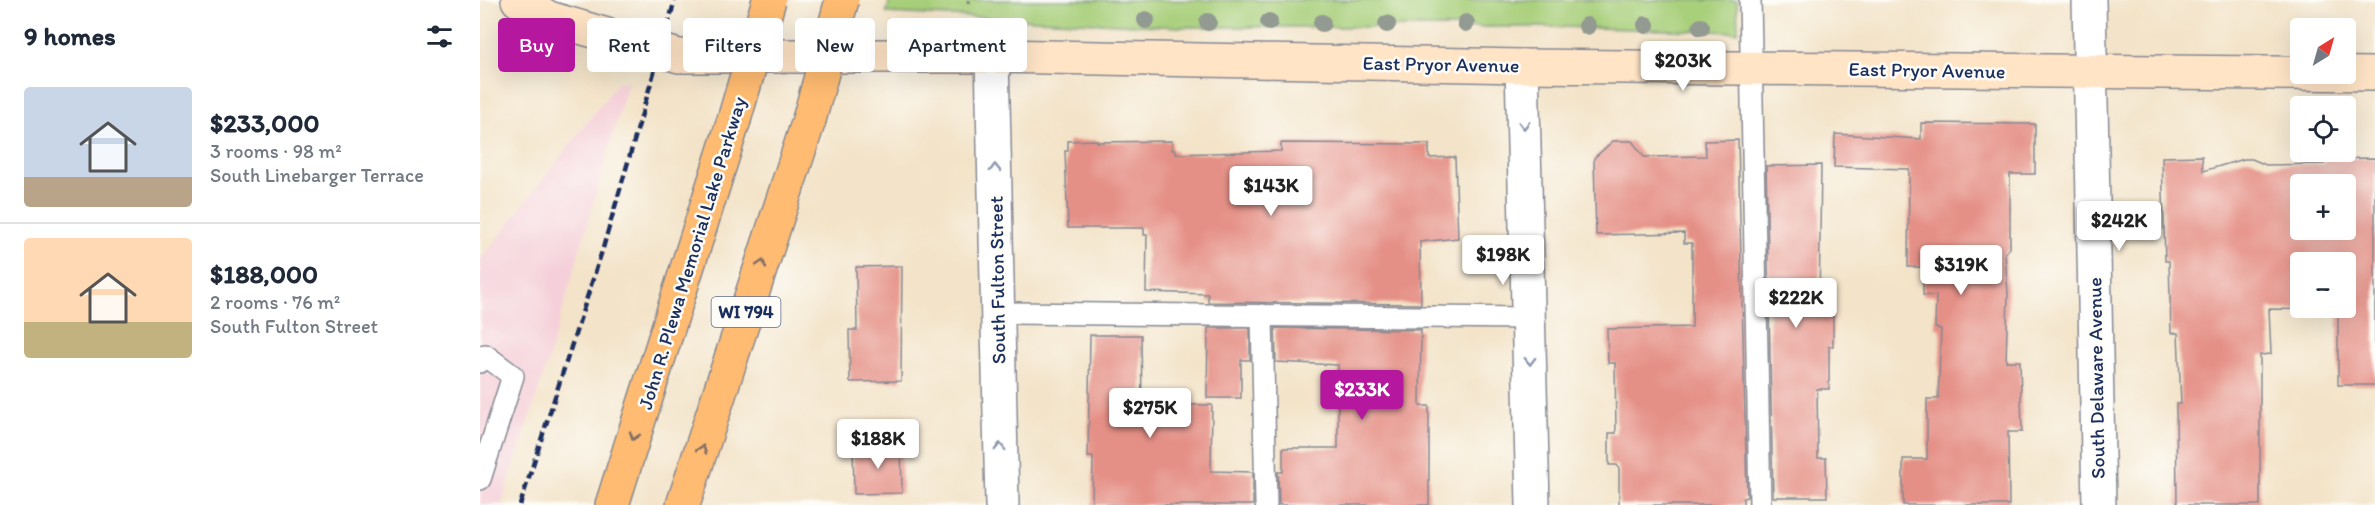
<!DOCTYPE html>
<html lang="en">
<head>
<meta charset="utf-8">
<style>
	:root { --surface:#fff; --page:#f2f2f3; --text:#1f2937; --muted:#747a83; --line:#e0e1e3; --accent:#b5179e }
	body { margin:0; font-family:Itim,sans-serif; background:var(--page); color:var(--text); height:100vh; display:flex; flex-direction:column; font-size:22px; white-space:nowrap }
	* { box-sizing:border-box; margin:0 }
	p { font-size:20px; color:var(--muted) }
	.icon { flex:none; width:33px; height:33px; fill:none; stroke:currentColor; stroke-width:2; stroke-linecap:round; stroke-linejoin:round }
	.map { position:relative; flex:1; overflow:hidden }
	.sheet { display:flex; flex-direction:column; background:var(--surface); width:480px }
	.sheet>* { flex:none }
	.banner { position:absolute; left:18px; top:18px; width:570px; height:54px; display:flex; gap:12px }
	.needle { width:39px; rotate:37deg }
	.tools { position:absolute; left:1810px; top:18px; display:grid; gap:12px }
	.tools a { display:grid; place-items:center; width:66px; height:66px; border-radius:6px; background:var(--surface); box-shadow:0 6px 24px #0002; font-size:30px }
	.price { position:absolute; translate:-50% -51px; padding:0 14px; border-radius:6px; background:#fff; color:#222; font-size:20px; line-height:39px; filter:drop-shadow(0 2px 3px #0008) }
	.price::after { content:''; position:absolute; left:50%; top:36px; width:18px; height:14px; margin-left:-9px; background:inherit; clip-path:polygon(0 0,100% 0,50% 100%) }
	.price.current { background:var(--accent); color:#fff }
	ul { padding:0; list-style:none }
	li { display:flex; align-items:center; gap:18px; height:150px; padding:0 24px }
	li+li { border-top:2px solid var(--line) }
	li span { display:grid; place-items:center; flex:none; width:168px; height:120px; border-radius:6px; color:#555 }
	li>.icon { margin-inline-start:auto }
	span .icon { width:72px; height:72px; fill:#fffc; stroke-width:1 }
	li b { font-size:26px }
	h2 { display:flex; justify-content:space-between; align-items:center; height:72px; padding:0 24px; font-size:26px }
	.chip { padding:0 21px; border-radius:6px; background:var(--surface); box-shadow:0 6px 24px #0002; font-size:21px; line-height:54px }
	.chip.current { background:var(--accent); color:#fff }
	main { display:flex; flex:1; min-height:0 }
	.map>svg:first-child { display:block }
	.built { fill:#f5cfd9 }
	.green { fill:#a8cf7a; stroke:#627f6c; stroke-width:1.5 }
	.building { fill:#e59086; fill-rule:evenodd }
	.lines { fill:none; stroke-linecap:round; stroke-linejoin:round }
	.lane-casing { stroke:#878993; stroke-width:24 }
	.street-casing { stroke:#878993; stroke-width:36 }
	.secondary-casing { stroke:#878993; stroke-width:36 }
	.primary-casing { stroke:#878993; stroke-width:36 }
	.path { stroke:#878993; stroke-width:4; stroke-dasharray:4.5 4.5; stroke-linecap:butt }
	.lane { stroke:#fff; stroke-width:21 }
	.street { stroke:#fff; stroke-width:33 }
	.secondary { stroke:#ffe4c6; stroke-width:33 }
	.primary { stroke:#febb71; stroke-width:33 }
	.rail { stroke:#1b2f5e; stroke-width:4.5; stroke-dasharray:9 4.5; stroke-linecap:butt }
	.primary-bridge-casing { stroke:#878993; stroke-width:36; stroke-linecap:butt }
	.primary-bridge { stroke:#febb71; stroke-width:33 }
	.tree { fill:#939a92 }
	.oneway { stroke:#8d97ae }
	.oneway2 { stroke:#816e67 }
	.labels { text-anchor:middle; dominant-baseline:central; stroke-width:5; stroke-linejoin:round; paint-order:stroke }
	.shield { fill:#fdfcf7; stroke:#5f6c8c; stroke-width:1.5 }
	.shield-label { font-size:18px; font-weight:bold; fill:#1b2f5e }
	.street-label { font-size:20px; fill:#1b2f5e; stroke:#fdfcf7 }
</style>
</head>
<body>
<main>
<section class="sheet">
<h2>9 homes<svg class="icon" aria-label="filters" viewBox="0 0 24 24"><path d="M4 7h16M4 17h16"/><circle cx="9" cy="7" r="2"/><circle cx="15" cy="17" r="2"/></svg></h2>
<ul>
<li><span style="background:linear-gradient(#c9d6e8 75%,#b9a48a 0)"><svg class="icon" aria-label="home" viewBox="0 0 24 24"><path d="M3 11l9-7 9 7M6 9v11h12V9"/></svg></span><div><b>$233,000</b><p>3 rooms · 98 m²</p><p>South Linebarger Terrace</p></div></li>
<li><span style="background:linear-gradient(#ffd9b3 70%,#c2b280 0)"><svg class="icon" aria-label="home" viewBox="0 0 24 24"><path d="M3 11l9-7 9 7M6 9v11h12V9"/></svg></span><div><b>$188,000</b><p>2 rooms · 76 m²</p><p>South Fulton Street</p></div></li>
</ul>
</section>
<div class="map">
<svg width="1895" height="505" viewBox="0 0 1895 505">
	<rect width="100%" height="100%" fill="#fdfcf7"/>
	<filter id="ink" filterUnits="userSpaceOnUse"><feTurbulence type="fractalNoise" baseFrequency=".0167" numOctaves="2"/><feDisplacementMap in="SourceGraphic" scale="12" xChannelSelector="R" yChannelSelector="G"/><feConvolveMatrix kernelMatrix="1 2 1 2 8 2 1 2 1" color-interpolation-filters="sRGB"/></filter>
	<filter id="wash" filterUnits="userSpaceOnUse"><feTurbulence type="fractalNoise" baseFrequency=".008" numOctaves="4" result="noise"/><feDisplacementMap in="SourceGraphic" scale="24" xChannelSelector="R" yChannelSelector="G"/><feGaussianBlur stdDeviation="1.35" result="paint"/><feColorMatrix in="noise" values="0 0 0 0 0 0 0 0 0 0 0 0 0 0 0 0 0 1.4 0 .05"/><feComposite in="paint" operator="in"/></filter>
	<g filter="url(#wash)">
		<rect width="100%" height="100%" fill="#f3e3c8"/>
		<path class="built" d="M139 81 148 82 68 360 21 505H0V261Z"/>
		<path class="green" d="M410 0H1257L1258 32 1079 27H701L406 13Z"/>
		<g id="blocks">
			<g class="building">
				<path d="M1441 123 1555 124V174H1530V248L1525 253 1528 294 1526 361H1540L1542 432H1528L1529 505H1423V459H1447V399H1458L1461 329 1455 328 1456 296 1443 295V267H1428L1429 169 1354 167 1355 134 1441 139Z"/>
				<path d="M617 140V142L692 141V150H696V154L801 151V143L949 144V158L975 157 978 238 940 242 941 304 728 302V294L666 292 667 235H664V228H588L585 151H588V141Z"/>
				<path d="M1258 140 1267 497 1263 498V505H1139V469L1137 465H1129V433H1136L1135 363H1128L1127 329 1212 327V243H1204V233L1116 235 1114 158 1133 141H1152L1164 157 1226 156 1225 141Z"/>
				<path d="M1722 156 1723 171 1764 159H1772L1786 165 1844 164V159L1895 158V385H1858V310L1789 309 1791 354 1780 355V505H1697L1696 404H1701L1698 333H1691L1689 261H1685L1682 157ZM1821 184H1866V230H1821ZM1821 262H1866V308H1821Z"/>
				<path d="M1341 165 1339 308H1353V346H1349V389H1337L1338 458H1346L1347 497H1293L1286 166Z"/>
				<path d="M422 266 421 381 370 382 369 330H377L376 267Z"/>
				<path d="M728 328H770V360H761V398H727Z"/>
				<path d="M795 328 941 330 940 406H949V505H799L798 472H803V448H858V365L796 362Z"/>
				<path d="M610 335H661L662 404 732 405 731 471 773 472V505H612L613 457H608Z"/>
				<path d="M421 445 422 493 374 494 373 446Z"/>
			</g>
		</g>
	</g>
	<g filter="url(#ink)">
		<use href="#blocks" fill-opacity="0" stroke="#878993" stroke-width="1.5"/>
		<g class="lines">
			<g class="lane-casing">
				<g id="lane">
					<path d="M1270 0 1280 505"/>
					<path d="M517 313 1049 318"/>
					<path d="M782 315 786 505"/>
					<path d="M0 362 5 355 33 376 0 479"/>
				</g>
			</g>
			<g class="street-casing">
				<g id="street">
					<path d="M1609 0 1619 505"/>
					<path d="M512 56 522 505"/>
					<path d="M1042 66 1053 505"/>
				</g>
			</g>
			<g class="secondary-casing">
				<path id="secondary" d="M38 0 69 18 199 56H512L1042 66 1895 74"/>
			</g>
			<g class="primary-casing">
				<g id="primary">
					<path d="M132 505 254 120"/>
					<path d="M203 505 329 120"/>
				</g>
			</g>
			<path class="path" d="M488 4 489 0"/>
			<use href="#lane" class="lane"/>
			<use href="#street" class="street"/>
			<use href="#secondary" class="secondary"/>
			<use href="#primary" class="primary"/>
			<path class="rail" d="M40 505 123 248 195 0"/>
			<g class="primary-bridge-casing">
				<g id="primary-bridge">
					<path d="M254 120 289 0"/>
					<path d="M329 120 362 0"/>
				</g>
			</g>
			<use href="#primary-bridge" class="primary-bridge"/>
		</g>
		<g class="tree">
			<circle cx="666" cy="20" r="9"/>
			<circle cx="728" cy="22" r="9"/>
			<circle cx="789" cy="22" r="9"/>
			<circle cx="842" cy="23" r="9"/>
			<circle cx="986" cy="23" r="9"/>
			<circle cx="907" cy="24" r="9"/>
			<circle cx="1166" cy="25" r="9"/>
			<circle cx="1107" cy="26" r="9"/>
			<circle cx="1221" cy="27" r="9"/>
		</g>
		<defs><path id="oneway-chevron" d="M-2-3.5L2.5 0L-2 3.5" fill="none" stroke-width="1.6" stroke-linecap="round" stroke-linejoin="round" transform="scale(1.5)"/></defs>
		<g class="oneway">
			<use href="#oneway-chevron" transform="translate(1044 125) rotate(89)"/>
			<use href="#oneway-chevron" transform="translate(515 168) rotate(-91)"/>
			<use href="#oneway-chevron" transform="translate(1050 361) rotate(89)"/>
			<use href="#oneway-chevron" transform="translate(520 447) rotate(-91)"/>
		</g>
		<g class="oneway2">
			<use href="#oneway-chevron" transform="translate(282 264) rotate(-72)"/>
			<use href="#oneway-chevron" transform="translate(154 436) rotate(108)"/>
			<use href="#oneway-chevron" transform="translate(222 449) rotate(-72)"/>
		</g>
	</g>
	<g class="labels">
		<rect class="shield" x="231.5" y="297" width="69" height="30" rx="4.5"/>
		<g class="shield-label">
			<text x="266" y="312">WI 794</text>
		</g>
		<g class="street-label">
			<text transform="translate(961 64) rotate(1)">East Pryor Avenue</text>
			<text transform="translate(1447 70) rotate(1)">East Pryor Avenue</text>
			<text transform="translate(212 253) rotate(-73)">John R. Plewa Memorial Lake Parkway</text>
			<text transform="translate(517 280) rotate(-91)">South Fulton Street</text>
			<text transform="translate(1616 378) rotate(-91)">South Delaware Avenue</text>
		</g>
	</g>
</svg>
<div class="tools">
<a><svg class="needle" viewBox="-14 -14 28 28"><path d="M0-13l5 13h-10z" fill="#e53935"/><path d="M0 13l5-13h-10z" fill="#747a83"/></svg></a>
<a><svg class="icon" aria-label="locate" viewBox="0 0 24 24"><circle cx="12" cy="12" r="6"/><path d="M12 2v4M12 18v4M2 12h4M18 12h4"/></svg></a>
<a>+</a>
<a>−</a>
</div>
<b class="price" style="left:1203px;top:92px">$203K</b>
<b class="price" style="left:791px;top:217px">$143K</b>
<b class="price" style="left:1639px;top:252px">$242K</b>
<b class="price" style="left:1023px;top:286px">$198K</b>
<b class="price" style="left:1481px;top:296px">$319K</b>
<b class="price" style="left:1316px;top:329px">$222K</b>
<b class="price current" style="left:882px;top:421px">$233K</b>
<b class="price" style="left:670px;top:439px">$275K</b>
<b class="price" style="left:398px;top:470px">$188K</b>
<div class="banner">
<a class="chip current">Buy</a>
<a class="chip">Rent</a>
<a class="chip">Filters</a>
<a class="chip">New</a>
<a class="chip">Apartment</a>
</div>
</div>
</main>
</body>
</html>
